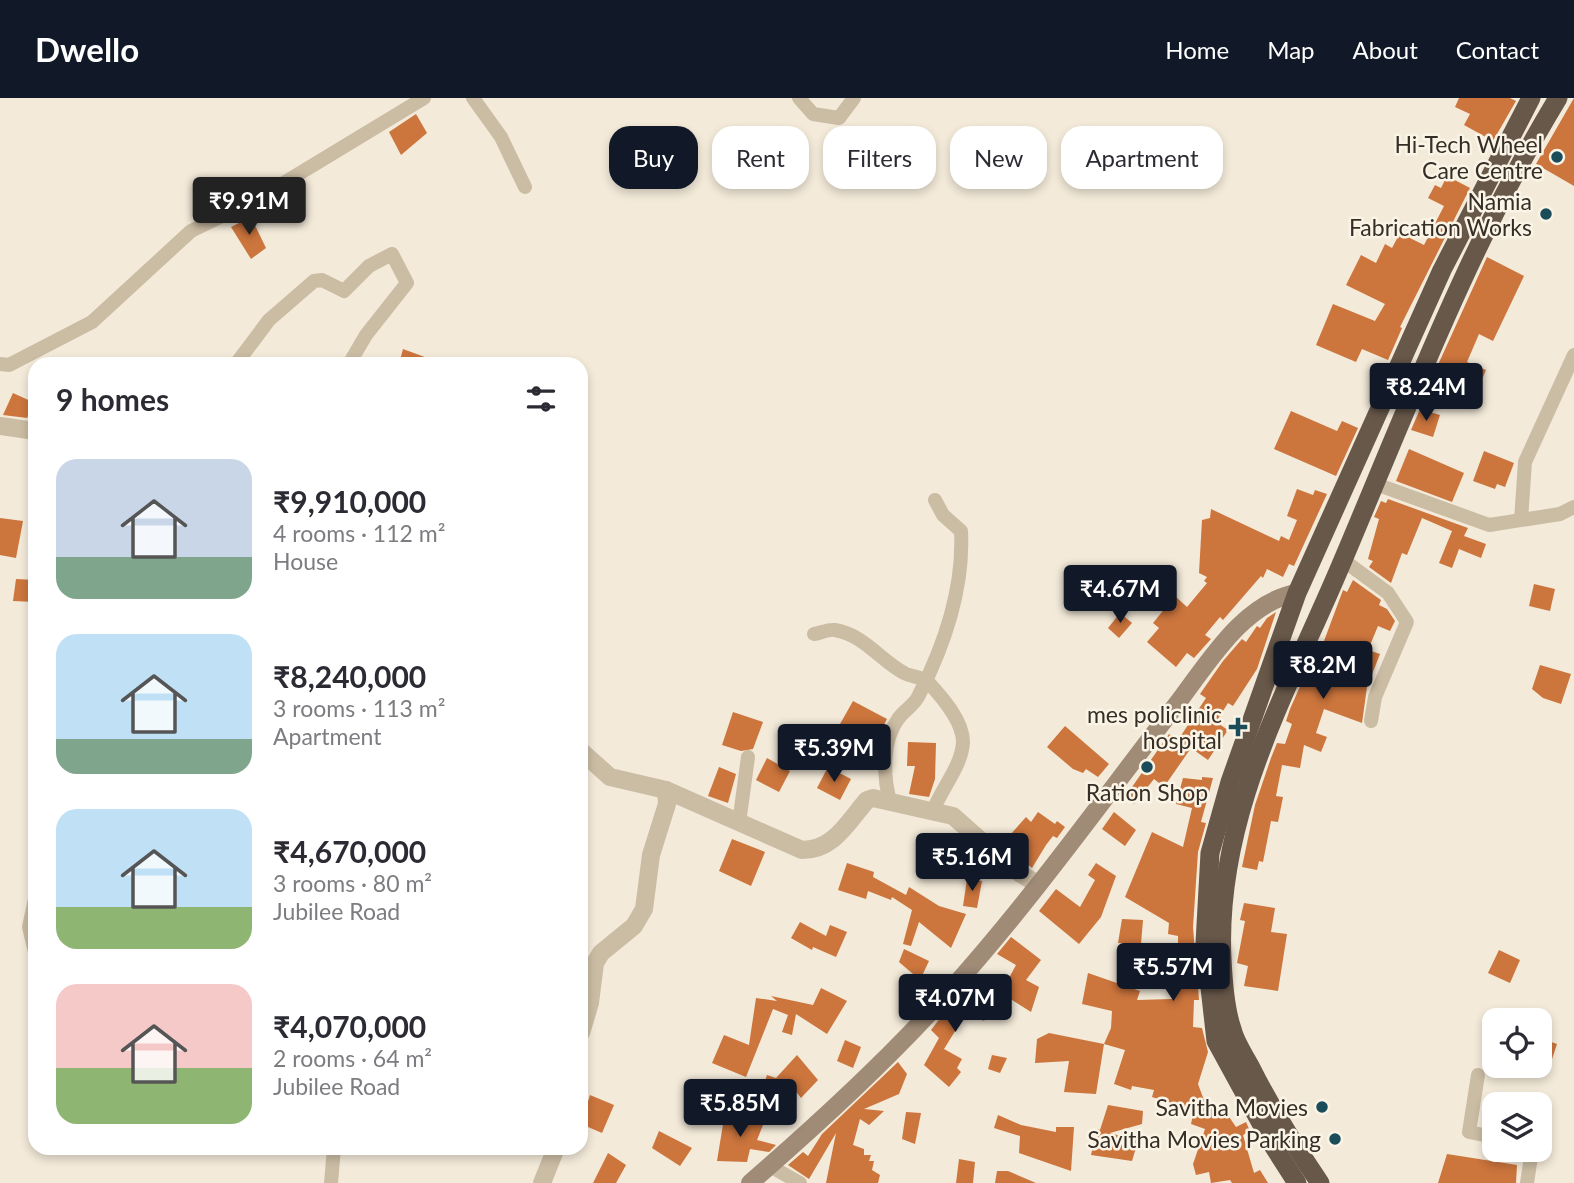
<!DOCTYPE html>
<html lang="en">
<head>
<meta charset="utf-8">
<style>
	:root { --surface:#fff; --page:#f2f2f3; --text:#2b2b33; --muted:#7c7c81; --accent:#111827 }
	body { margin:0; font-family:Lato,sans-serif; background:var(--page); color:var(--text); height:100vh; display:flex; flex-direction:column; font-size:26px; white-space:nowrap }
	* { box-sizing:border-box; margin:0 }
	p { font-size:23px; color:var(--muted) }
	.icon { flex:none; width:38px; height:38px; fill:none; stroke:currentColor; stroke-width:2; stroke-linecap:round; stroke-linejoin:round }
	.map { position:relative; flex:1; overflow:hidden }
	.side { position:absolute; left:28px; top:259px; width:560px; height:798px; display:flex; flex-direction:column; background:var(--surface); border-radius:21px; box-shadow:0 4px 10px #0003 }
	.side>* { flex:none }
	.guide { position:absolute; left:609px; top:28px; width:665px; height:63px; display:flex; gap:14px }
	.fabs { position:absolute; left:1482px; top:910px; display:grid; gap:14px }
	.fabs a { display:grid; place-items:center; width:70px; height:70px; border-radius:14px; background:var(--surface); box-shadow:0 4px 10px #0003; font-size:35px }
	.price { position:absolute; translate:-50% -60px; padding:0 16px; border-radius:7px; background:var(--accent); color:#fff; font-size:23px; line-height:46px; filter:drop-shadow(0 2px 4px #0008) }
	.price::after { content:''; position:absolute; left:50%; top:42px; width:21px; height:16px; margin-left:-10px; background:inherit; clip-path:polygon(0 0,100% 0,50% 100%) }
	.price.selected { background:#222; color:#fff }
	ul { padding:0; list-style:none }
	li { display:flex; align-items:center; gap:21px; height:175px; padding:0 28px }
	li span { display:grid; place-items:center; flex:none; width:196px; height:140px; border-radius:21px; color:#555 }
	li>.icon { margin-inline-start:auto }
	span .icon { width:84px; height:84px; fill:#fffc; stroke-width:1 }
	li b { font-size:30px }
	h2 { display:flex; justify-content:space-between; align-items:center; height:84px; padding:0 28px; font-size:30px }
	.pill { padding:0 24px; border-radius:21px; background:var(--surface); box-shadow:0 4px 10px #0003; font-size:24px; line-height:63px }
	.pill.selected { background:var(--accent); color:#fff }
	header { display:flex; align-items:center; gap:42px; box-sizing:border-box; height:98px; padding:0 35px; background:var(--accent); color:#fff }
	header strong { font-size:33px }
	nav { display:flex; gap:38px; margin-inline-start:auto; font-size:24px }
	.map>svg:first-child { display:block }
	.building { fill:#cc753d }
	.lines { fill:none; stroke-linecap:round; stroke-linejoin:round }
	.minor { stroke:#cbbca4; stroke-width:14 }
	.tertiary { stroke:#cbbca4; stroke-width:18 }
	.secondary { stroke:#9f8b76; stroke-width:18 }
	.trunk { stroke:#68584a; stroke-width:19 }
	.poi-dot { fill:#1a4c5a; stroke:#faf4e6; stroke-width:2.5 }
	.labels { text-anchor:middle; dominant-baseline:central; stroke-width:5; stroke-linejoin:round; paint-order:stroke }
	.poi-label { font-size:23px; fill:#362e26; stroke:#faf4e6; text-anchor:end }
</style>
</head>
<body>
<header>
<strong>Dwello</strong>
<nav><a>Home</a><a>Map</a><a>About</a><a>Contact</a></nav>
</header>
<div class="map">
<svg width="1574" height="1085" viewBox="0 0 1574 1085">
	<rect width="100%" height="100%" fill="#f3ead9"/>
	<g class="building">
		<path d="M1459 0H1510L1516 3 1493 43 1464 27 1470 16 1455 9Z"/>
		<path d="M1574 0V88L1536 66Z"/>
		<path d="M416 16 427 35 401 57 389 34Z"/>
		<path d="M1447 78 1470 90 1400 229 1402 230 1388 262 1362 251 1356 264 1316 247 1333 206 1375 223 1385 206 1346 187 1361 157 1376 165 1385 146 1392 150 1400 135 1424 147 1444 108 1428 100 1435 87 1441 90Z"/>
		<path d="M251 119 266 150 251 161 231 129Z"/>
		<path d="M1487 159 1524 178 1493 243 1479 236 1467 264 1486 272 1479 288 1437 269Z"/>
		<path d="M403 251 441 265V266H399Z"/>
		<path d="M13 295 35 305 27 320 3 317Z"/>
		<path d="M1420 311 1440 317 1433 339 1411 332Z"/>
		<path d="M1291 313 1337 333 1342 323 1358 330 1336 378 1274 351Z"/>
		<path d="M1409 351 1464 375 1452 404 1396 383Z"/>
		<path d="M1484 353 1514 365 1505 389 1497 386 1495 391 1473 383Z"/>
		<path d="M1297 391 1313 397 1315 392 1327 396 1294 468 1289 466 1283 479 1267 471 1263 480 1261 478 1223 522 1220 519 1205 537 1211 541 1194 560 1187 555 1176 569 1147 544 1159 530 1153 525 1175 498 1187 509 1207 485 1204 483 1207 479 1199 475 1202 422 1210 420 1211 411 1279 443 1281 438 1289 442 1297 422 1287 418Z"/>
		<path d="M1388 401 1468 430 1464 438 1486 446 1481 460 1459 451 1452 470 1439 465 1452 433 1422 420 1407 457 1402 455 1391 485 1369 469 1373 463 1368 461 1379 421 1374 419 1381 403 1386 405Z"/>
		<path d="M0 420 23 423 16 460 0 457Z"/>
		<path d="M16 481 35 482V504L13 503Z"/>
		<path d="M1353 482 1381 502 1379 507 1387 511 1395 523 1390 533 1378 528 1368 552 1380 556 1367 589 1362 625 1324 611 1316 635 1327 639 1321 654 1304 647 1300 670 1282 667 1276 698 1283 699 1278 724 1271 723 1263 764 1259 763 1257 772 1242 769 1255 707 1271 660 1277 645 1285 646 1292 626 1286 623 1290 611 1302 584 1308 586 1343 492 1347 494Z"/>
		<path d="M1534 486 1555 491 1550 513 1529 508Z"/>
		<path d="M1276 514 1257 571 1233 608 1228 605 1216 624 1228 632 1208 662 1191 650 1164 689 1154 681 1134 706 1125 699 1169 636 1178 642 1206 600 1200 596 1223 563 1242 541 1246 544 1257 528 1260 530 1267 520Z"/>
		<path d="M1120 515 1132 525 1119 540 1108 530Z"/>
		<path d="M1540 567 1571 576 1561 606 1543 600 1532 591Z"/>
		<path d="M853 603 887 621 866 661 831 642Z"/>
		<path d="M733 614 763 624 753 651 741 653 722 647Z"/>
		<path d="M1065 628 1109 666 1098 679 1086 671 1083 675 1073 671 1047 649Z"/>
		<path d="M908 644 936 645 935 681 929 699 909 696 915 668H907Z"/>
		<path d="M767 660 790 673 779 694 756 682Z"/>
		<path d="M719 669 736 676 728 705 708 698Z"/>
		<path d="M828 669 851 681 840 702 817 690Z"/>
		<path d="M1202 679 1213 680 1201 724 1206 725 1198 754 1193 829 1199 902H1194L1193 929 1202 930 1208 954 1198 986 1205 1005 1221 1007 1236 1029 1246 1024 1250 1033 1243 1037 1254 1075 1260 1072 1268 1085H1232L1230 1082 1211 1085 1209 1074 1196 1077 1193 1066 1205 1031 1191 1026 1194 1012 1152 999 1154 992 1132 988 1131 992 1114 986 1125 952 1104 946 1111 930 1112 913 1082 906 1088 875 1140 893 1137 902 1172 901 1173 873H1178V838L1168 836 1169 825 1125 799 1152 734 1183 749 1192 710 1176 706 1183 680 1202 682Z"/>
		<path d="M1038 714 1055 726 1057 723 1065 729 1057 740 1053 738 1046 747 1032 770 1002 746 1026 719 1031 724Z"/>
		<path d="M1114 714 1136 732 1125 748 1102 731Z"/>
		<path d="M732 741 765 754 751 788 719 773Z"/>
		<path d="M847 765 874 774 873 779 906 797 909 789 939 808 966 816 951 850 919 824 911 848 903 846 912 812 892 799 891 802 868 793 866 801 838 792Z"/>
		<path d="M1096 765 1116 778 1101 819 1079 846 1039 813 1056 791 1080 809 1095 782 1088 777Z"/>
		<path d="M967 781 982 783 977 810 963 808Z"/>
		<path d="M1244 805 1275 810 1271 834 1287 836 1278 893 1244 888 1248 868 1237 865 1245 823 1240 822Z"/>
		<path d="M1122 821 1143 822 1141 846 1118 845Z"/>
		<path d="M800 824 826 838 830 827 847 834 836 859 813 849 812 852 791 840Z"/>
		<path d="M1011 839 1041 862 1026 882 1039 889 1031 914 1001 895 1016 867 997 856Z"/>
		<path d="M904 851 929 863 920 882 899 864Z"/>
		<path d="M1499 852 1520 862 1510 885 1488 875Z"/>
		<path d="M969 888 995 902 984 923 967 914 944 951 962 961 957 970 961 974 949 989 924 967 939 940 931 932 945 914 950 918Z"/>
		<path d="M821 890 847 903 827 936 796 916 792 937 782 934 788 917 773 911 746 979 712 965 724 937 749 947 756 900 777 903 771 898 813 907Z"/>
		<path d="M1049 935 1104 946 1096 996 1064 994 1069 963 1035 965 1037 941Z"/>
		<path d="M1540 940 1557 946 1548 973 1540 970Z"/>
		<path d="M845 942 861 949 853 970 837 963Z"/>
		<path d="M797 957 818 982 801 1000 787 982 778 1006 759 1000 767 977 776 980Z"/>
		<path d="M992 957 1007 960 1000 975 988 971Z"/>
		<path d="M898 964 907 976 899 996 864 1011 884 1013 869 1027 860 1021 853 1047 864 1051V1057H871L869 1063H874L872 1072 880 1077 878 1085H826L836 1035 809 1081 788 1067 803 1054 808 1058 822 1036Z"/>
		<path d="M590 997 614 1007 602 1035 581 1026Z"/>
		<path d="M1108 1007 1143 1013 1142 1026 1110 1035 1138 1043 1132 1063 1091 1057 1097 1031 1100 1032Z"/>
		<path d="M725 1014 763 1027 757 1042 776 1047 769 1054 750 1051 747 1064 717 1063Z"/>
		<path d="M906 1014 921 1015 915 1046 902 1041Z"/>
		<path d="M998 1017 1021 1027 1056 1034V1029H1074L1071 1073 1019 1055 1020 1038 994 1030Z"/>
		<path d="M659 1033 692 1050 680 1068 652 1050Z"/>
		<path d="M608 1055 626 1067 616 1085H593Z"/>
		<path d="M1447 1056 1517 1067 1516 1085H1438Z"/>
		<path d="M959 1061 975 1064 973 1085H956Z"/>
		<path d="M997 1073H1008L1036 1085H995Z"/>
	</g>
	<g class="lines">
		<g class="minor">
			<path d="M473 0 501 39 525 89"/>
			<path d="M799 0 813 16 839 20 854 0"/>
			<path d="M0 266 9 267 92 224 191 133 259 100 424 0"/>
			<path d="M236 266 269 222 314 183 322 182 344 193 369 168 392 156 407 185 366 237 349 266"/>
			<path d="M1373 385 1489 427 1560 416 1574 409"/>
			<path d="M1521 422 1525 364 1574 257"/>
			<path d="M1343 462 1388 495 1407 524 1375 599 1371 623"/>
			<path d="M814 536C821 535 828 531 835 532 864 537 880 562 904 575 911 579 924 579 928 584 942 599 963 623 963 644 962 668 941 691 933 713"/>
			<path d="M890 703C883 678 882 643 898 621 904 612 915 607 919 597 944 548 964 489 961 433L943 417 935 402"/>
			<path d="M739 725 748 659"/>
			<path d="M35 801 29 829 35 854"/>
			<path d="M1478 977 1469 1034 1494 1039"/>
			<path d="M770 1068 800 1085"/>
			<path d="M331 1085 334 1050"/>
			<path d="M1527 1085 1532 1052"/>
		</g>
		<g class="tertiary">
			<path d="M0 328 35 333"/>
			<path d="M581 653 610 679 666 692 802 752C834 752 848 724 867 702L873 700 953 718 1013 771 1037 786"/>
			<path d="M581 935 590 905 595 865 601 855 634 828 644 811 651 757 667 706 666 692"/>
			<path d="M542 1085 556 1050"/>
		</g>
		<path class="secondary" d="M750 1085C818 1026 885 965 945 898 1027 808 1101 704 1176 607 1207 567 1243 504 1297 495"/>
		<g class="trunk">
			<path d="M1297 1085 1274 1049 1216 943 1205 845 1210 755 1230 684 1297 495 1442 172 1531 0"/>
			<path d="M1320 1085C1294 1047 1271 1010 1250 968 1244 957 1235 944 1232 931 1225 911 1223 882 1222 861 1215 716 1289 591 1343 462 1409 306 1470 145 1558 0"/>
		</g>
	</g>
	<g class="poi-dot">
		<circle cx="1557" cy="59" r="7"/>
		<circle cx="1546" cy="116" r="7"/>
		<path d="M1234.5 618.5h7v7h7v7h-7v7h-7v-7h-7v-7h7z"/>
		<circle cx="1147" cy="669" r="7"/>
		<circle cx="1322" cy="1009" r="7"/>
		<circle cx="1335" cy="1041" r="7"/>
	</g>
	<g class="labels">
		<g class="poi-label">
			<text x="1543" y="46">Hi-Tech Wheel<tspan x="1543" dy="26">Care Centre</tspan></text>
			<text x="1532" y="103">Namia<tspan x="1532" dy="26">Fabrication Works</tspan></text>
			<text x="1222" y="616">mes policlinic<tspan x="1222" dy="26">hospital</tspan></text>
			<text x="1147" y="694" text-anchor="middle">Ration Shop</text>
			<text x="1308" y="1009">Savitha Movies</text>
			<text x="1321" y="1041">Savitha Movies Parking</text>
		</g>
	</g>
</svg>
<div class="fabs">
<a><svg class="icon" aria-label="locate" viewBox="0 0 24 24"><circle cx="12" cy="12" r="6"/><path d="M12 2v4M12 18v4M2 12h4M18 12h4"/></svg></a>
<a><svg class="icon" aria-label="layers" viewBox="0 0 24 24"><path d="M12 4l9 5-9 5-9-5zM3 14l9 5 9-5"/></svg></a>
</div>
<b class="price selected" style="left:249px;top:139px">₹9.91M</b>
<b class="price" style="left:1426px;top:325px">₹8.24M</b>
<b class="price" style="left:1120px;top:527px">₹4.67M</b>
<b class="price" style="left:1323px;top:603px">₹8.2M</b>
<b class="price" style="left:834px;top:686px">₹5.39M</b>
<b class="price" style="left:972px;top:795px">₹5.16M</b>
<b class="price" style="left:1173px;top:905px">₹5.57M</b>
<b class="price" style="left:955px;top:936px">₹4.07M</b>
<b class="price" style="left:740px;top:1041px">₹5.85M</b>
<div class="guide">
<a class="pill selected">Buy</a>
<a class="pill">Rent</a>
<a class="pill">Filters</a>
<a class="pill">New</a>
<a class="pill">Apartment</a>
</div>
<section class="side">
<h2>9 homes<svg class="icon" aria-label="filters" viewBox="0 0 24 24"><path d="M4 7h16M4 17h16"/><circle cx="9" cy="7" r="2"/><circle cx="15" cy="17" r="2"/></svg></h2>
<ul>
<li><span style="background:linear-gradient(#c9d6e8 70%,#7fa58c 0)"><svg class="icon" aria-label="home" viewBox="0 0 24 24"><path d="M3 11l9-7 9 7M6 9v11h12V9"/></svg></span><div><b>₹9,910,000</b><p>4 rooms · 112 m²</p><p>House</p></div></li>
<li><span style="background:linear-gradient(#bfe0f5 75%,#7fa58c 0)"><svg class="icon" aria-label="home" viewBox="0 0 24 24"><path d="M3 11l9-7 9 7M6 9v11h12V9"/></svg></span><div><b>₹8,240,000</b><p>3 rooms · 113 m²</p><p>Apartment</p></div></li>
<li><span style="background:linear-gradient(#bfe0f5 70%,#8fb573 0)"><svg class="icon" aria-label="home" viewBox="0 0 24 24"><path d="M3 11l9-7 9 7M6 9v11h12V9"/></svg></span><div><b>₹4,670,000</b><p>3 rooms · 80 m²</p><p>Jubilee Road</p></div></li>
<li><span style="background:linear-gradient(#f6c9c9 60%,#8fb573 0)"><svg class="icon" aria-label="home" viewBox="0 0 24 24"><path d="M3 11l9-7 9 7M6 9v11h12V9"/></svg></span><div><b>₹4,070,000</b><p>2 rooms · 64 m²</p><p>Jubilee Road</p></div></li>
</ul>
</section>
</div>
</body>
</html>
